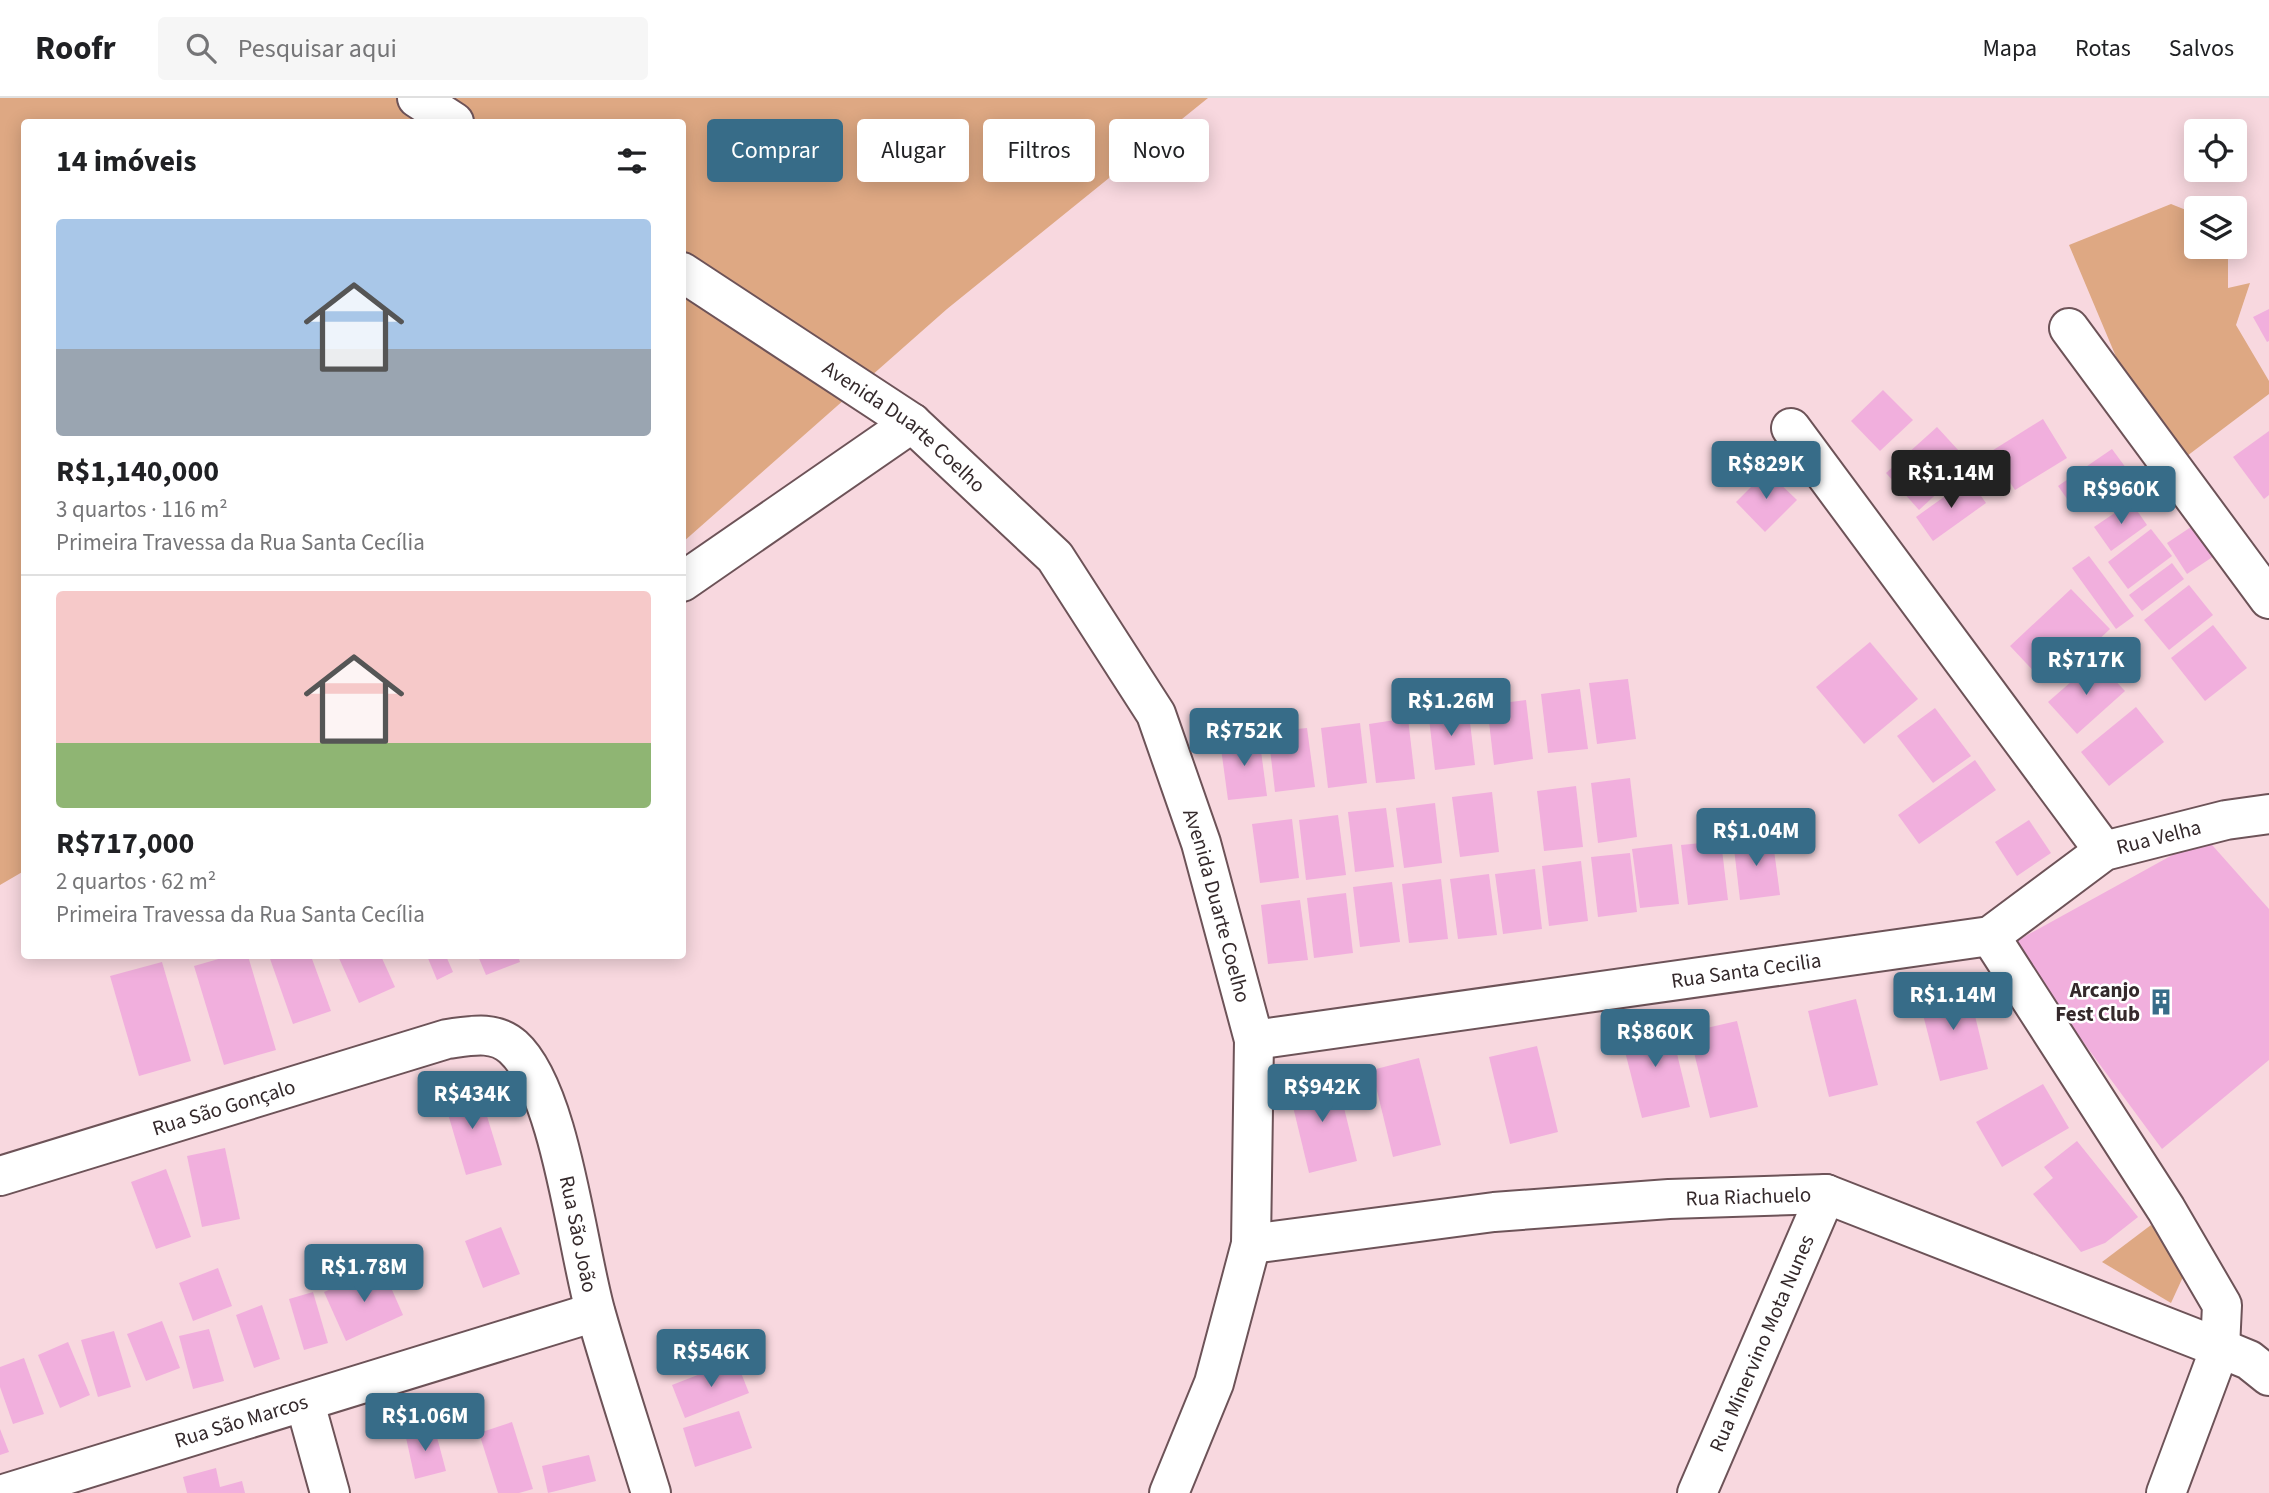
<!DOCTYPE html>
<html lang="pt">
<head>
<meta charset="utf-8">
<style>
	:root { --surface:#fff; --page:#f6f6f6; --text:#202124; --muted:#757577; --line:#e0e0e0; --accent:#376c88 }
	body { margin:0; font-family:"Source Sans 3",sans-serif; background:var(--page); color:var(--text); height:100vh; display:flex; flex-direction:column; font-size:26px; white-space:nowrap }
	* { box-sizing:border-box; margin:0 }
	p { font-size:23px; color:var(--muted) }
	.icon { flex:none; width:38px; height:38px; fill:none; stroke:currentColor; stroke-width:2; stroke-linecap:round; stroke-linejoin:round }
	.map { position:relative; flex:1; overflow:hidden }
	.sheet { position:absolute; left:21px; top:21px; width:665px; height:840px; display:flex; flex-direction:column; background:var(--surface); border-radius:7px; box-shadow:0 4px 18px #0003 }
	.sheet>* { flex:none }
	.hud { position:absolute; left:707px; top:21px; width:665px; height:63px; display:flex; gap:14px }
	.controls { position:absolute; left:2184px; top:21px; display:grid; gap:14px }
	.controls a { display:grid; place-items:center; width:63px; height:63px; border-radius:7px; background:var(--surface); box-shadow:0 4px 18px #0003; font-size:35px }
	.price { position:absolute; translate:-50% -60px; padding:0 16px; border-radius:7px; background:var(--accent); color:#fff; font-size:23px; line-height:46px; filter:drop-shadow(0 2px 4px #0008) }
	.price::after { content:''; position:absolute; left:50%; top:42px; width:21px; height:16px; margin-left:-10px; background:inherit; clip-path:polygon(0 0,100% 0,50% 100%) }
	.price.on { background:#222; color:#fff }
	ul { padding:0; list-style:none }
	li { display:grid; align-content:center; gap:14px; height:371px; padding:0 35px }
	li+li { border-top:2px solid var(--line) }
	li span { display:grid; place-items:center; height:217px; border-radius:7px; color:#555 }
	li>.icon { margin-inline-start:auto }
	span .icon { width:126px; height:126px; fill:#fffc; stroke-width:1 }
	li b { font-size:30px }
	h2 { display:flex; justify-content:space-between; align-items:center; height:84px; padding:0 35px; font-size:30px }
	.pill { padding:0 24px; border-radius:7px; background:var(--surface); box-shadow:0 4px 18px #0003; font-size:24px; line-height:63px }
	.pill.on { background:var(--accent); color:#fff }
	header { display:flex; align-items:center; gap:42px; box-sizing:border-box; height:98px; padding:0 35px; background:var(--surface); border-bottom:2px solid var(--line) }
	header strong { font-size:33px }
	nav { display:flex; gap:38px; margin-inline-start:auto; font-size:24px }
	.search { width:490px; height:63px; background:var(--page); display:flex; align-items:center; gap:18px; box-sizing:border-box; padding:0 24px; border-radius:7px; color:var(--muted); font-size:26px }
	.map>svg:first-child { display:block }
	.green { fill:#dea883 }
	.building { fill:#f1afdd }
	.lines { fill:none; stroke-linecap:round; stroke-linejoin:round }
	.minor-casing { stroke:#6d5358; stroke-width:42 }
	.minor { stroke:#fff; stroke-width:38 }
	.labels { text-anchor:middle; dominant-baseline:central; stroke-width:5; stroke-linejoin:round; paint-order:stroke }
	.street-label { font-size:21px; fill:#34292b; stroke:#fff }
	.poi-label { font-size:21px; font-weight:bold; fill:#34292b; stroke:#fff; text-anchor:end }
</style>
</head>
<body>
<header>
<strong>Roofr</strong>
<div class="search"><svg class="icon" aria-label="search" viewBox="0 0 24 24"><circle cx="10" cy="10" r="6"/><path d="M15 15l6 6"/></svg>Pesquisar aqui</div>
<nav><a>Mapa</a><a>Rotas</a><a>Salvos</a></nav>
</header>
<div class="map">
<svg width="2269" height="1395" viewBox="0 0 2269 1395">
	<rect width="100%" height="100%" fill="#f8d8df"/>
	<g class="green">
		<path d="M0 0H1208L947 211 683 444 682 24H24V773L0 787Z"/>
		<path d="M2171 106 2196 116V149H2228V190L2250 185 2236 227 2269 283V296L2183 361 2130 292 2069 147Z"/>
		<path d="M2151 1127 2188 1168 2171 1205 2102 1164Z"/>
	</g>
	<g class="building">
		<path d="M2269 211V243L2267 244 2253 219Z"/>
		<path d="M1883 292 1913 322 1880 353 1851 323Z"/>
		<path d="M2043 321 2067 360 2015 392 1990 354Z"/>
		<path d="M1937 329 1970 365 1919 412 1886 375Z"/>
		<path d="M2269 333V397L2264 401 2233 359Z"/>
		<path d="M2112 351 2129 374 2075 412 2058 388Z"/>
		<path d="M1767 373 1797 402 1765 434 1736 404Z"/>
		<path d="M1969 381 1986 405 1933 443 1916 419Z"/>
		<path d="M2131 404 2147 427 2111 453 2094 429Z"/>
		<path d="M2197 425 2217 456 2187 476 2167 445Z"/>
		<path d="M2151 431 2172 458 2128 491 2108 464Z"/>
		<path d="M2089 458 2134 518 2116 531 2072 470Z"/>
		<path d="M2172 465 2184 481 2142 513 2129 497Z"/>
		<path d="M2189 487 2213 517 2169 552 2144 522Z"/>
		<path d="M2071 491 2110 531 2075 564 2067 556 2041 581 2010 548Z"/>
		<path d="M2213 527 2247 570 2205 603 2171 560Z"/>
		<path d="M1870 544 1918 601 1864 646 1816 589Z"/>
		<path d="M2096 562 2125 593 2077 636 2048 604Z"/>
		<path d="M1628 581 1636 641 1597 646 1589 585Z"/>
		<path d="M1580 591 1588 651 1548 655 1541 596Z"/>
		<path d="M1526 602 1533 661 1494 667 1487 607Z"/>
		<path d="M1468 607 1475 667 1435 672 1428 612Z"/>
		<path d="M2136 609 2164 644 2109 688 2081 654Z"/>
		<path d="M1935 610 1971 658 1933 685 1897 638Z"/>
		<path d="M1408 620 1415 681 1376 685 1369 626Z"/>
		<path d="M1360 625 1367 685 1328 690 1321 630Z"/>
		<path d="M1307 630 1315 689 1275 694 1268 634Z"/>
		<path d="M1259 638 1267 698 1228 702 1220 643Z"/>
		<path d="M1975 662 1996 692 1919 746 1898 717Z"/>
		<path d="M1630 680 1637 739 1598 745 1591 685Z"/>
		<path d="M1576 688 1583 749 1544 753 1537 693Z"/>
		<path d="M1492 694 1499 754 1460 759 1452 699Z"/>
		<path d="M1435 705 1442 765 1404 770 1396 710Z"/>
		<path d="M1386 710 1394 769 1355 774 1348 714Z"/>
		<path d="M1338 717 1346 777 1306 782 1299 722Z"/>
		<path d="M1292 721 1299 780 1260 785 1252 726Z"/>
		<path d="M2029 722 2051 755 2017 778 1995 744Z"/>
		<path d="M1772 737 1780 797 1740 802 1733 742Z"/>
		<path d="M2205 739 2269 811V962L2162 1051 2011 846Z"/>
		<path d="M1721 743 1728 802 1688 807 1681 747Z"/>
		<path d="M1672 746 1679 806 1640 810 1632 751Z"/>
		<path d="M1630 755 1637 814 1598 819 1591 759Z"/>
		<path d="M1581 763 1588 823 1549 828 1542 768Z"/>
		<path d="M1535 771 1542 831 1503 836 1495 776Z"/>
		<path d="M1489 776 1497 837 1458 841 1450 781Z"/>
		<path d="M1441 781 1448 841 1409 845 1402 786Z"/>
		<path d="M1392 784 1400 844 1360 849 1353 789Z"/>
		<path d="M1346 795 1353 855 1314 860 1307 800Z"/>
		<path d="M1300 802 1308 862 1268 866 1261 807Z"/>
		<path d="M229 858H248L276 952 224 967 194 868Z"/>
		<path d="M269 858H311L331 913 293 926Z"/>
		<path d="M338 858H381L395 889 359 905Z"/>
		<path d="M427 858H446L453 874 437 882Z"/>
		<path d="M478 858H518L520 864 486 877Z"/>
		<path d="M162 864 191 963 139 978 110 878Z"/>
		<path d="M1967 885 1988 971 1940 983 1918 897Z"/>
		<path d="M1856 901 1878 987 1829 999 1808 913Z"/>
		<path d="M1669 923 1690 1009 1642 1020 1620 934Z"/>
		<path d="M1737 923 1758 1009 1710 1020 1689 934Z"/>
		<path d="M1537 948 1558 1034 1510 1046 1489 959Z"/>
		<path d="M1419 960 1441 1047 1393 1059 1372 972Z"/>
		<path d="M1336 977 1357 1063 1309 1075 1288 988Z"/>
		<path d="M2043 986 2069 1030 2002 1069 1976 1024Z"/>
		<path d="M478 989 502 1067 466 1077 443 999Z"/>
		<path d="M2077 1043 2138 1119 2105 1145 2081 1154 2033 1096 2053 1080 2044 1069Z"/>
		<path d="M225 1050 240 1121 202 1129 187 1058Z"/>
		<path d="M166 1071 191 1139 156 1151 131 1084Z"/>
		<path d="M501 1129 520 1176 483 1190 465 1143Z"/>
		<path d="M382 1169 403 1217 346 1243 324 1194Z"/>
		<path d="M218 1170 232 1208 193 1223 179 1185Z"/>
		<path d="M313 1194 328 1245 304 1252 289 1201Z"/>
		<path d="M262 1207 280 1261 254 1270 236 1217Z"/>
		<path d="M162 1223 180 1270 146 1283 127 1236Z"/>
		<path d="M209 1231 224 1283 193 1291 179 1238Z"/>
		<path d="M114 1233 131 1289 98 1299 81 1242Z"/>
		<path d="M68 1244 90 1297 60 1310 38 1257Z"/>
		<path d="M24 1260 44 1316 13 1326 0 1289V1269Z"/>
		<path d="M736 1262 749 1295 685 1320 672 1287Z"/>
		<path d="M739 1313 752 1350 695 1369 683 1330Z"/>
		<path d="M512 1324 533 1391 519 1395H498L479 1335Z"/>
		<path d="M434 1328 446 1373 415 1381 405 1335Z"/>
		<path d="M0 1331 9 1354 0 1357Z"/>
		<path d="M589 1357 596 1383 548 1395 542 1368Z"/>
		<path d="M216 1370 220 1389 242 1383 245 1395H187L183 1379Z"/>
	</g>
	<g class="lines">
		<g class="minor-casing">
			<g id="minor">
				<path d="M417 0 454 24"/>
				<path id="s1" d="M682 174 912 325 1055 459 1156 616 1201 745 1254 942 1251 1146 1214 1285 1169 1395"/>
				<path d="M2069 230 2269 501"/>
				<path d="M1791 330 2104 753"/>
				<path d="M682 484 912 325"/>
				<path d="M1990 838 2166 1111 2222 1207 2220 1250 2166 1395"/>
				<path id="s2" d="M1254 942 1990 838 2104 753 2226 722 2269 716"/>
				<path id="s3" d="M0 1078 447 941C470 938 494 932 513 949 561 992 577 1151 596 1216 613 1276 633 1336 651 1395"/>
				<path id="s4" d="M1251 1146 1494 1114 1669 1101 1826 1096 2220 1250 2249 1262 2269 1278"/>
				<path d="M305 1305 330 1395"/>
				<path id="s5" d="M7 1395 595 1214"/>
				<path id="s6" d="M1697 1395 1826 1096"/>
			</g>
		</g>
		<use href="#minor" class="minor"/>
	</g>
	<defs>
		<g id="building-bare" transform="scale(2.1)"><path d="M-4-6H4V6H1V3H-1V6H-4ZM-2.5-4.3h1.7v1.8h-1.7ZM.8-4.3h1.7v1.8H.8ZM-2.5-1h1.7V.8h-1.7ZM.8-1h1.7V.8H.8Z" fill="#376c88" stroke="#fff" stroke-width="2.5" paint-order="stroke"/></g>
	</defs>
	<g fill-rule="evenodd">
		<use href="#building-bare" x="2161" y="904"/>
	</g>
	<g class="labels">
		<g class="street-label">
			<text stroke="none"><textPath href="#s1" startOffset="271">Avenida Duarte Coelho</textPath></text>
			<text stroke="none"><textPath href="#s2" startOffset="942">Rua Velha</textPath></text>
			<text stroke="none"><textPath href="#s1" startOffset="859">Avenida Duarte Coelho</textPath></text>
			<text stroke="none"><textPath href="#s2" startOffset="497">Rua Santa Cecilia</textPath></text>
			<text stroke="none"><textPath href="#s3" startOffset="234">Rua São Gonçalo</textPath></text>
			<text stroke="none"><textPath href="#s4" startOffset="500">Rua Riachuelo</textPath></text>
			<text stroke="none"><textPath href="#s3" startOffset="737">Rua São João</textPath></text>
			<text stroke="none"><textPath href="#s6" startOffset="163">Rua Minervino Mota Nunes</textPath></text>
			<text stroke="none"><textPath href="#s5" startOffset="245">Rua São Marcos</textPath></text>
		</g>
		<g class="poi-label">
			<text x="2140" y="892">Arcanjo<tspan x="2140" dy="24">Fest Club</tspan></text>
		</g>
	</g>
</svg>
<div class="controls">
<a><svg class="icon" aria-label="locate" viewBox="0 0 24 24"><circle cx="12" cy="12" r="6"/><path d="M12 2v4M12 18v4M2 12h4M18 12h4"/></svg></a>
<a><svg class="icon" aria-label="layers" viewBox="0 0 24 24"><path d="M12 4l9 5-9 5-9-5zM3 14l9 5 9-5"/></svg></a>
</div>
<b class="price" style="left:1766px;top:403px">R$829K</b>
<b class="price on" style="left:1951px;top:412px">R$1.14M</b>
<b class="price" style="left:2121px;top:428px">R$960K</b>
<b class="price" style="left:2086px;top:599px">R$717K</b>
<b class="price" style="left:1451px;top:640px">R$1.26M</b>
<b class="price" style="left:1244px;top:670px">R$752K</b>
<b class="price" style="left:1756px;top:770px">R$1.04M</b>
<b class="price" style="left:1953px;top:934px">R$1.14M</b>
<b class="price" style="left:1655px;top:971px">R$860K</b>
<b class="price" style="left:1322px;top:1026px">R$942K</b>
<b class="price" style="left:472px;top:1033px">R$434K</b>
<b class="price" style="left:364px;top:1206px">R$1.78M</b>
<b class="price" style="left:711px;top:1291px">R$546K</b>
<b class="price" style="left:425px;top:1355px">R$1.06M</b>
<div class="hud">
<a class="pill on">Comprar</a>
<a class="pill">Alugar</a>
<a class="pill">Filtros</a>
<a class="pill">Novo</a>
</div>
<section class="sheet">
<h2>14 imóveis<svg class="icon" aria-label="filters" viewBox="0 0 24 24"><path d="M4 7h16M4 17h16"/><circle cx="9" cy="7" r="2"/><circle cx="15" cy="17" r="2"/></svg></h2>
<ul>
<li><span style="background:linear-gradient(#a9c7e8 60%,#9aa5b1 0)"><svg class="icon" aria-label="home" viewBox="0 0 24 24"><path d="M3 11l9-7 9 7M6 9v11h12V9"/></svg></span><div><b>R$1,140,000</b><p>3 quartos · 116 m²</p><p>Primeira Travessa da Rua Santa Cecília</p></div></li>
<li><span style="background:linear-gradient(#f6c9c9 70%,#8fb573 0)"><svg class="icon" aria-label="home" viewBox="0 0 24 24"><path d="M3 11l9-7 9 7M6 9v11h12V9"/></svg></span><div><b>R$717,000</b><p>2 quartos · 62 m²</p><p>Primeira Travessa da Rua Santa Cecília</p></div></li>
</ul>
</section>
</div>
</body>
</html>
